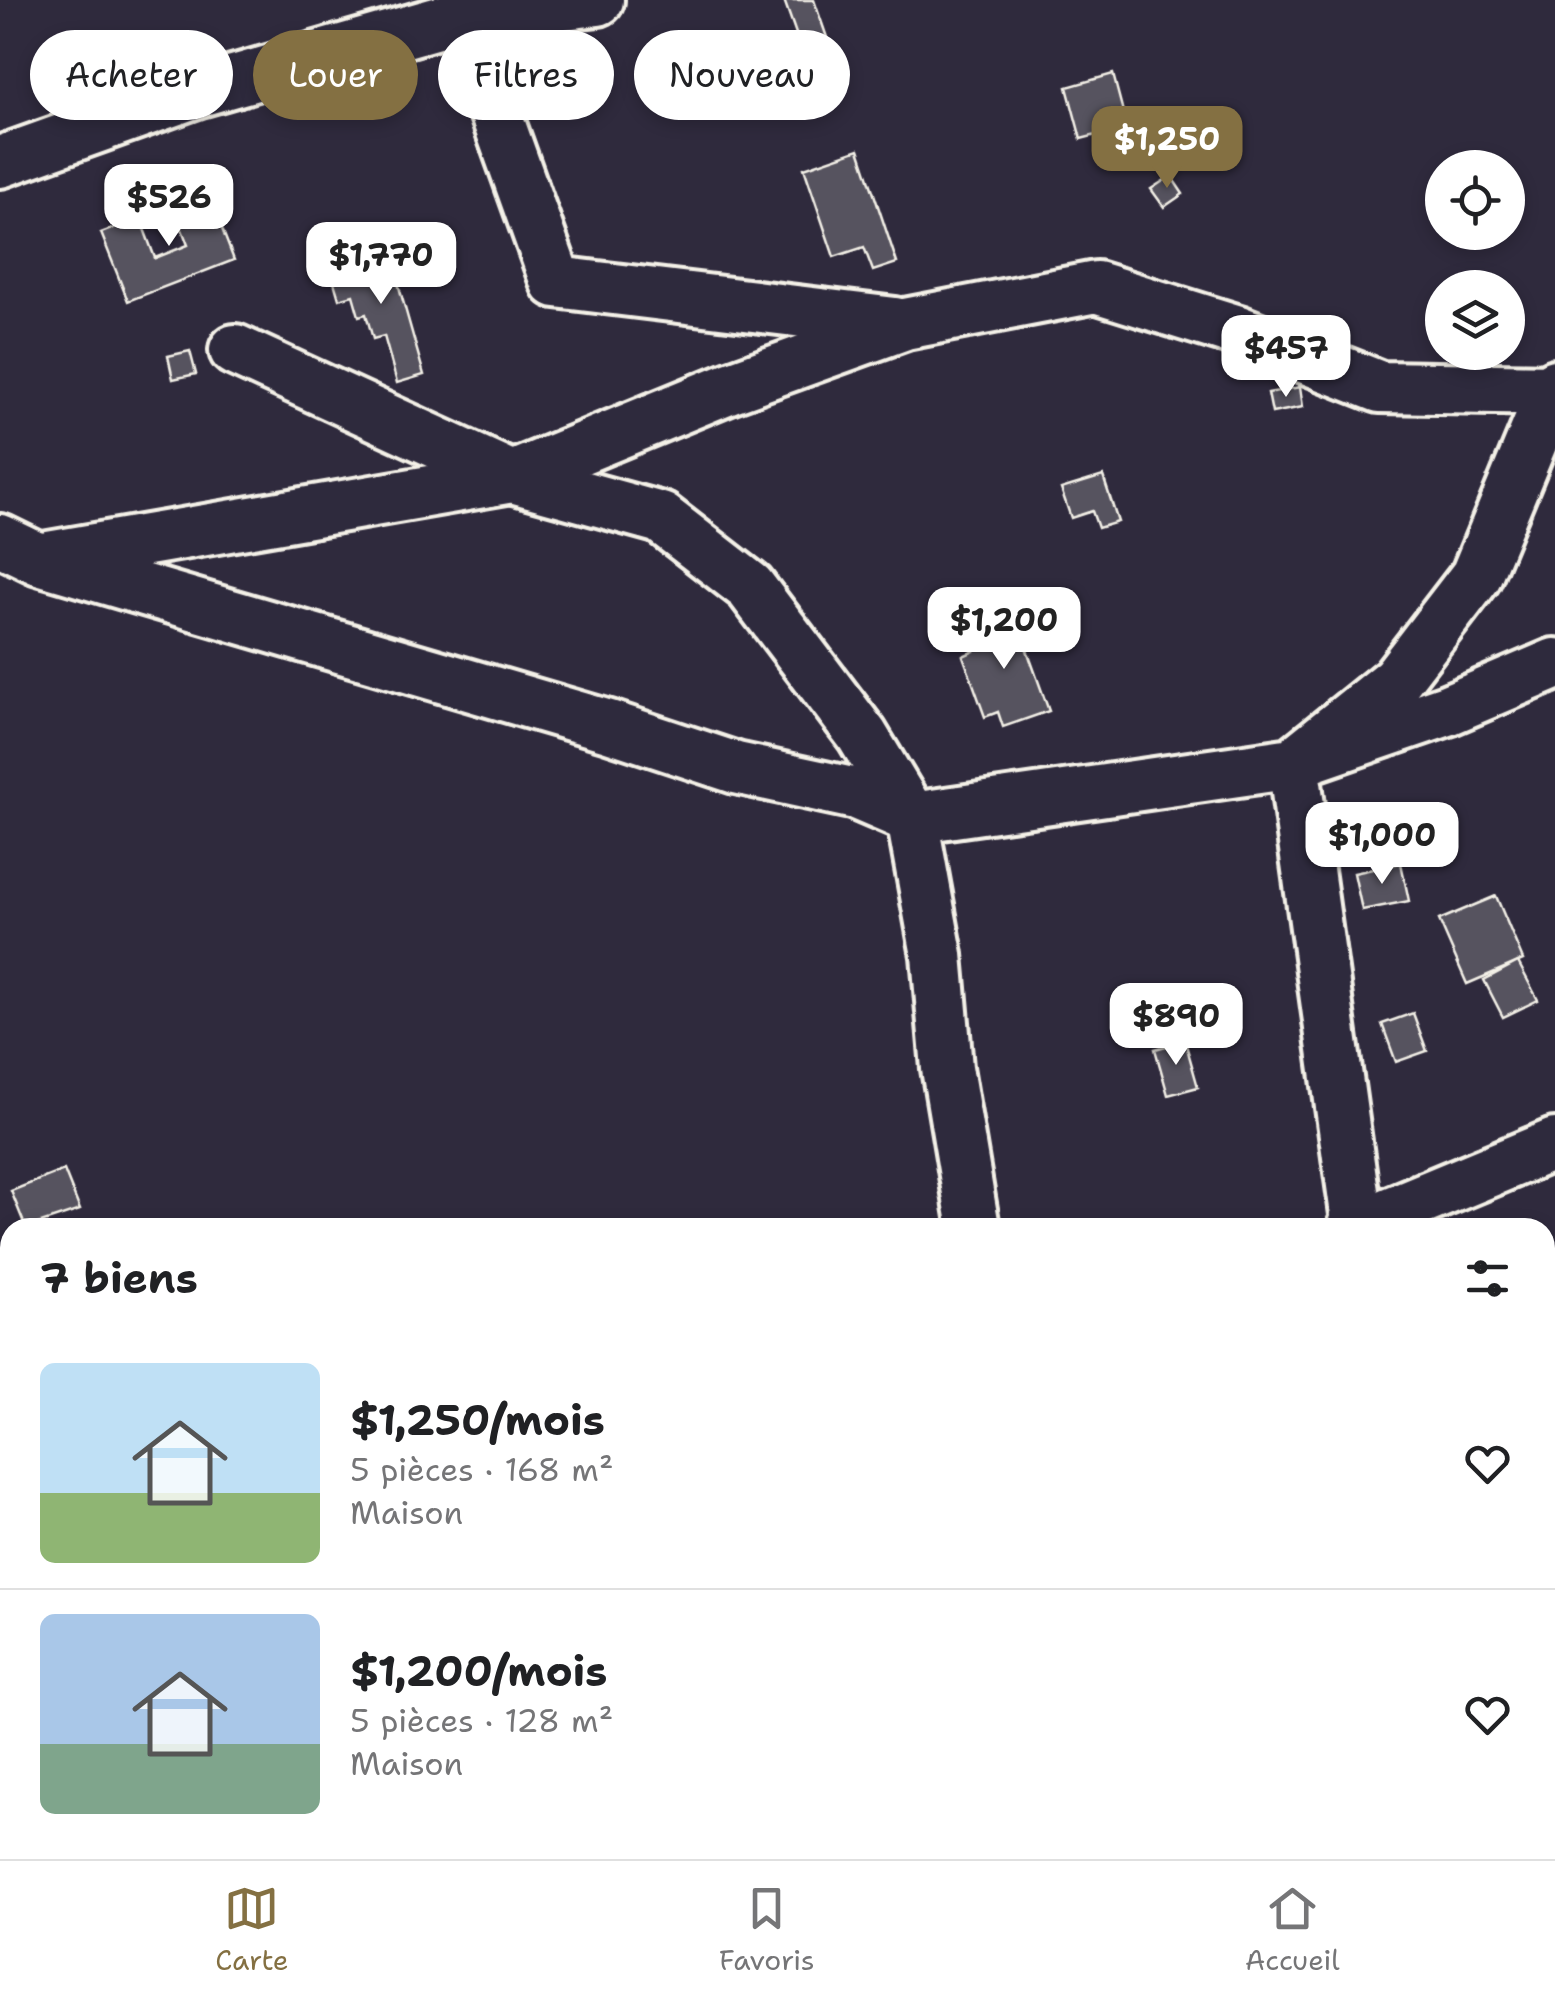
<!DOCTYPE html>
<html lang="fr">
<head>
<meta charset="utf-8">
<style>
	:root { --surface:#fff; --page:#f2f2f2; --text:#202124; --muted:#757577; --line:#e0e0e0; --accent:#847042 }
	body { margin:0; font-family:"Shantell Sans",sans-serif; background:var(--page); color:var(--text); height:100vh; display:flex; flex-direction:column; font-size:38px; white-space:nowrap }
	* { box-sizing:border-box; margin:0 }
	p { font-size:32px; color:var(--muted) }
	.icon { flex:none; width:55px; height:55px; fill:none; stroke:currentColor; stroke-width:2; stroke-linecap:round; stroke-linejoin:round }
	.map { position:relative; flex:1; overflow:hidden }
	.details { position:absolute; left:0px; top:1218px; width:1555px; height:642px; display:flex; flex-direction:column; background:var(--surface); border-radius:30px 30px 0 0; box-shadow:0 5px 15px #0003 }
	.details>* { flex:none }
	.hud { position:absolute; left:30px; top:30px; width:1000px; height:90px; display:flex; gap:20px }
	.tools { position:absolute; left:1425px; top:150px; display:grid; gap:20px }
	.tools a { display:grid; place-items:center; width:100px; height:100px; border-radius:50%; background:var(--surface); box-shadow:0 5px 15px #0003; font-size:50px }
	.price { position:absolute; translate:-50% -85px; padding:0 22px; border-radius:20px; background:#fff; color:#222; font-size:32px; line-height:65px; filter:drop-shadow(0 2px 5px #0008) }
	.price::after { content:''; position:absolute; left:50%; top:60px; width:30px; height:22px; margin-left:-15px; background:inherit; clip-path:polygon(0 0,100% 0,50% 100%) }
	.price.selected { background:var(--accent); color:#fff }
	ul { padding:0; list-style:none }
	li { display:flex; align-items:center; gap:30px; height:250px; padding:0 40px }
	li+li { border-top:2px solid var(--line) }
	li span { display:grid; place-items:center; flex:none; width:280px; height:200px; border-radius:15px; color:#555 }
	li>.icon { margin-inline-start:auto }
	span .icon { width:120px; height:120px; fill:#fffc; stroke-width:1 }
	li b { font-size:42px }
	h2 { display:flex; justify-content:space-between; align-items:center; height:120px; padding:0 40px; font-size:42px }
	.chip { padding:0 35px; border-radius:45px; background:var(--surface); box-shadow:0 5px 15px #0003; font-size:35px; line-height:90px }
	.chip.selected { background:var(--accent); color:#fff }
	.menu { display:flex; justify-content:space-around; align-items:center; height:140px; border-top:2px solid var(--line); background:var(--surface); font-size:28px; color:var(--muted) }
	.menu a { display:grid; justify-items:center; gap:5px }
	.menu .selected { color:var(--accent) }
	.map>svg:first-child { display:block }
	.building { fill:#56525f; stroke:#f4f1e8; stroke-width:2.5 }
	.lines { fill:none; stroke-linecap:round; stroke-linejoin:round }
	.minor-casing { stroke:#f4f1e8; stroke-width:58 }
	.minor { stroke:#2f2a3d; stroke-width:50 }
</style>
</head>
<body>
<div class="map">
<svg width="1555" height="1859" viewBox="0 0 1555 1859">
	<rect width="100%" height="100%" fill="#2f2a3d"/>
	<filter id="ink" filterUnits="userSpaceOnUse"><feTurbulence type="fractalNoise" baseFrequency=".01" numOctaves="2"/><feDisplacementMap in="SourceGraphic" scale="20" xChannelSelector="R" yChannelSelector="G"/><feConvolveMatrix kernelMatrix="1 2 1 2 8 2 1 2 1" color-interpolation-filters="sRGB"/></filter>
	<g filter="url(#ink)">
		<g class="building">
			<path d="M784 0H814L832 52 806 62Z"/>
			<path d="M1113 74 1127 127 1081 139 1067 87Z"/>
			<path d="M859 149 897 263 873 271 864 247 834 257 804 168Z"/>
			<path d="M1171 176 1183 194 1164 207 1151 189Z"/>
			<path d="M207 190 234 260 128 301 101 233 140 218 155 258 188 245 172 203Z"/>
			<path d="M388 248 424 375 397 383 384 336 373 339 366 314 359 316 353 295 339 299 329 265Z"/>
			<path d="M190 351 196 374 173 379 168 356Z"/>
			<path d="M1300 387 1303 407 1272 413 1268 393Z"/>
			<path d="M1103 476 1118 522 1098 528 1092 511 1071 518 1061 489Z"/>
			<path d="M1014 614 1049 711 1003 727 998 712 985 717 963 656 974 651 967 631Z"/>
			<path d="M1401 863 1409 901 1362 910 1354 873Z"/>
			<path d="M1496 896 1523 960 1467 984 1439 920Z"/>
			<path d="M1518 962 1538 1000 1503 1017 1484 980Z"/>
			<path d="M1413 1013 1427 1051 1396 1062 1382 1024Z"/>
			<path d="M1185 1041 1198 1087 1168 1095 1155 1049Z"/>
			<path d="M64 1170 80 1210 26 1228 11 1191Z"/>
			<path d="M4 1326 10 1341V1388L0 1392V1327Z"/>
			<path d="M1555 1776V1828L1545 1823V1799Z"/>
		</g>
		<g class="lines">
			<g class="minor-casing">
				<g id="minor">
					<path d="M461 16 598 0"/>
					<path d="M0 162 199 91 461 16 556 282 895 323"/>
					<path d="M235 350 512 477 661 518 750 587 862 735 912 818 937 955 947 1068 974 1228"/>
					<path d="M0 540 39 559 609 726 736 768 856 794 912 818 1293 763 1396 680 1476 576 1555 385"/>
					<path d="M49 557 512 477 731 387 905 324 1096 287 1238 331 1380 387 1552 390"/>
					<path d="M1353 1228 1555 1144"/>
					<path d="M1358 1228 1293 763 1447 710 1555 664"/>
					<path d="M1545 1475 1555 1490"/>
					<path d="M0 1710 10 1701"/>
					<path d="M499 1859 503 1850"/>
					<path d="M1070 1859 1073 1850"/>
				</g>
			</g>
			<use href="#minor" class="minor"/>
		</g>
	</g>
</svg>
<div class="tools">
<a><svg class="icon" aria-label="locate" viewBox="0 0 24 24"><circle cx="12" cy="12" r="6"/><path d="M12 2v4M12 18v4M2 12h4M18 12h4"/></svg></a>
<a><svg class="icon" aria-label="layers" viewBox="0 0 24 24"><path d="M12 4l9 5-9 5-9-5zM3 14l9 5 9-5"/></svg></a>
</div>
<b class="price selected" style="left:1167px;top:191px">$1,250</b>
<b class="price" style="left:169px;top:249px">$526</b>
<b class="price" style="left:381px;top:307px">$1,770</b>
<b class="price" style="left:1286px;top:400px">$457</b>
<b class="price" style="left:1004px;top:672px">$1,200</b>
<b class="price" style="left:1382px;top:887px">$1,000</b>
<b class="price" style="left:1176px;top:1068px">$890</b>
<div class="hud">
<a class="chip">Acheter</a>
<a class="chip selected">Louer</a>
<a class="chip">Filtres</a>
<a class="chip">Nouveau</a>
</div>
<section class="details">
<h2>7 biens<svg class="icon" aria-label="filters" viewBox="0 0 24 24"><path d="M4 7h16M4 17h16"/><circle cx="9" cy="7" r="2"/><circle cx="15" cy="17" r="2"/></svg></h2>
<ul>
<li><span style="background:linear-gradient(#bfe0f5 65%,#8fb573 0)"><svg class="icon" aria-label="home" viewBox="0 0 24 24"><path d="M3 11l9-7 9 7M6 9v11h12V9"/></svg></span><div><b>$1,250/mois</b><p>5 pièces · 168 m²</p><p>Maison</p></div><svg class="icon" aria-label="heart" viewBox="0 0 24 24"><path d="M12 20l-8-8c-3-5 5-10 8-4 3-6 11-1 8 4z"/></svg></li>
<li><span style="background:linear-gradient(#a9c7e8 65%,#7fa58c 0)"><svg class="icon" aria-label="home" viewBox="0 0 24 24"><path d="M3 11l9-7 9 7M6 9v11h12V9"/></svg></span><div><b>$1,200/mois</b><p>5 pièces · 128 m²</p><p>Maison</p></div><svg class="icon" aria-label="heart" viewBox="0 0 24 24"><path d="M12 20l-8-8c-3-5 5-10 8-4 3-6 11-1 8 4z"/></svg></li>
</ul>
</section>
</div>
<nav class="menu">
<a class="selected"><svg class="icon" aria-label="map" viewBox="0 0 24 24"><path d="M3 6l6-2 6 2 6-2v14l-6 2-6-2-6 2zM9 4v14M15 6v14"/></svg>Carte</a>
<a><svg class="icon" aria-label="saved" viewBox="0 0 24 24"><path d="M7 4h10v16l-5-4-5 4z"/></svg>Favoris</a>
<a><svg class="icon" aria-label="home" viewBox="0 0 24 24"><path d="M3 11l9-7 9 7M6 9v11h12V9"/></svg>Accueil</a>
</nav>
</body>
</html>
